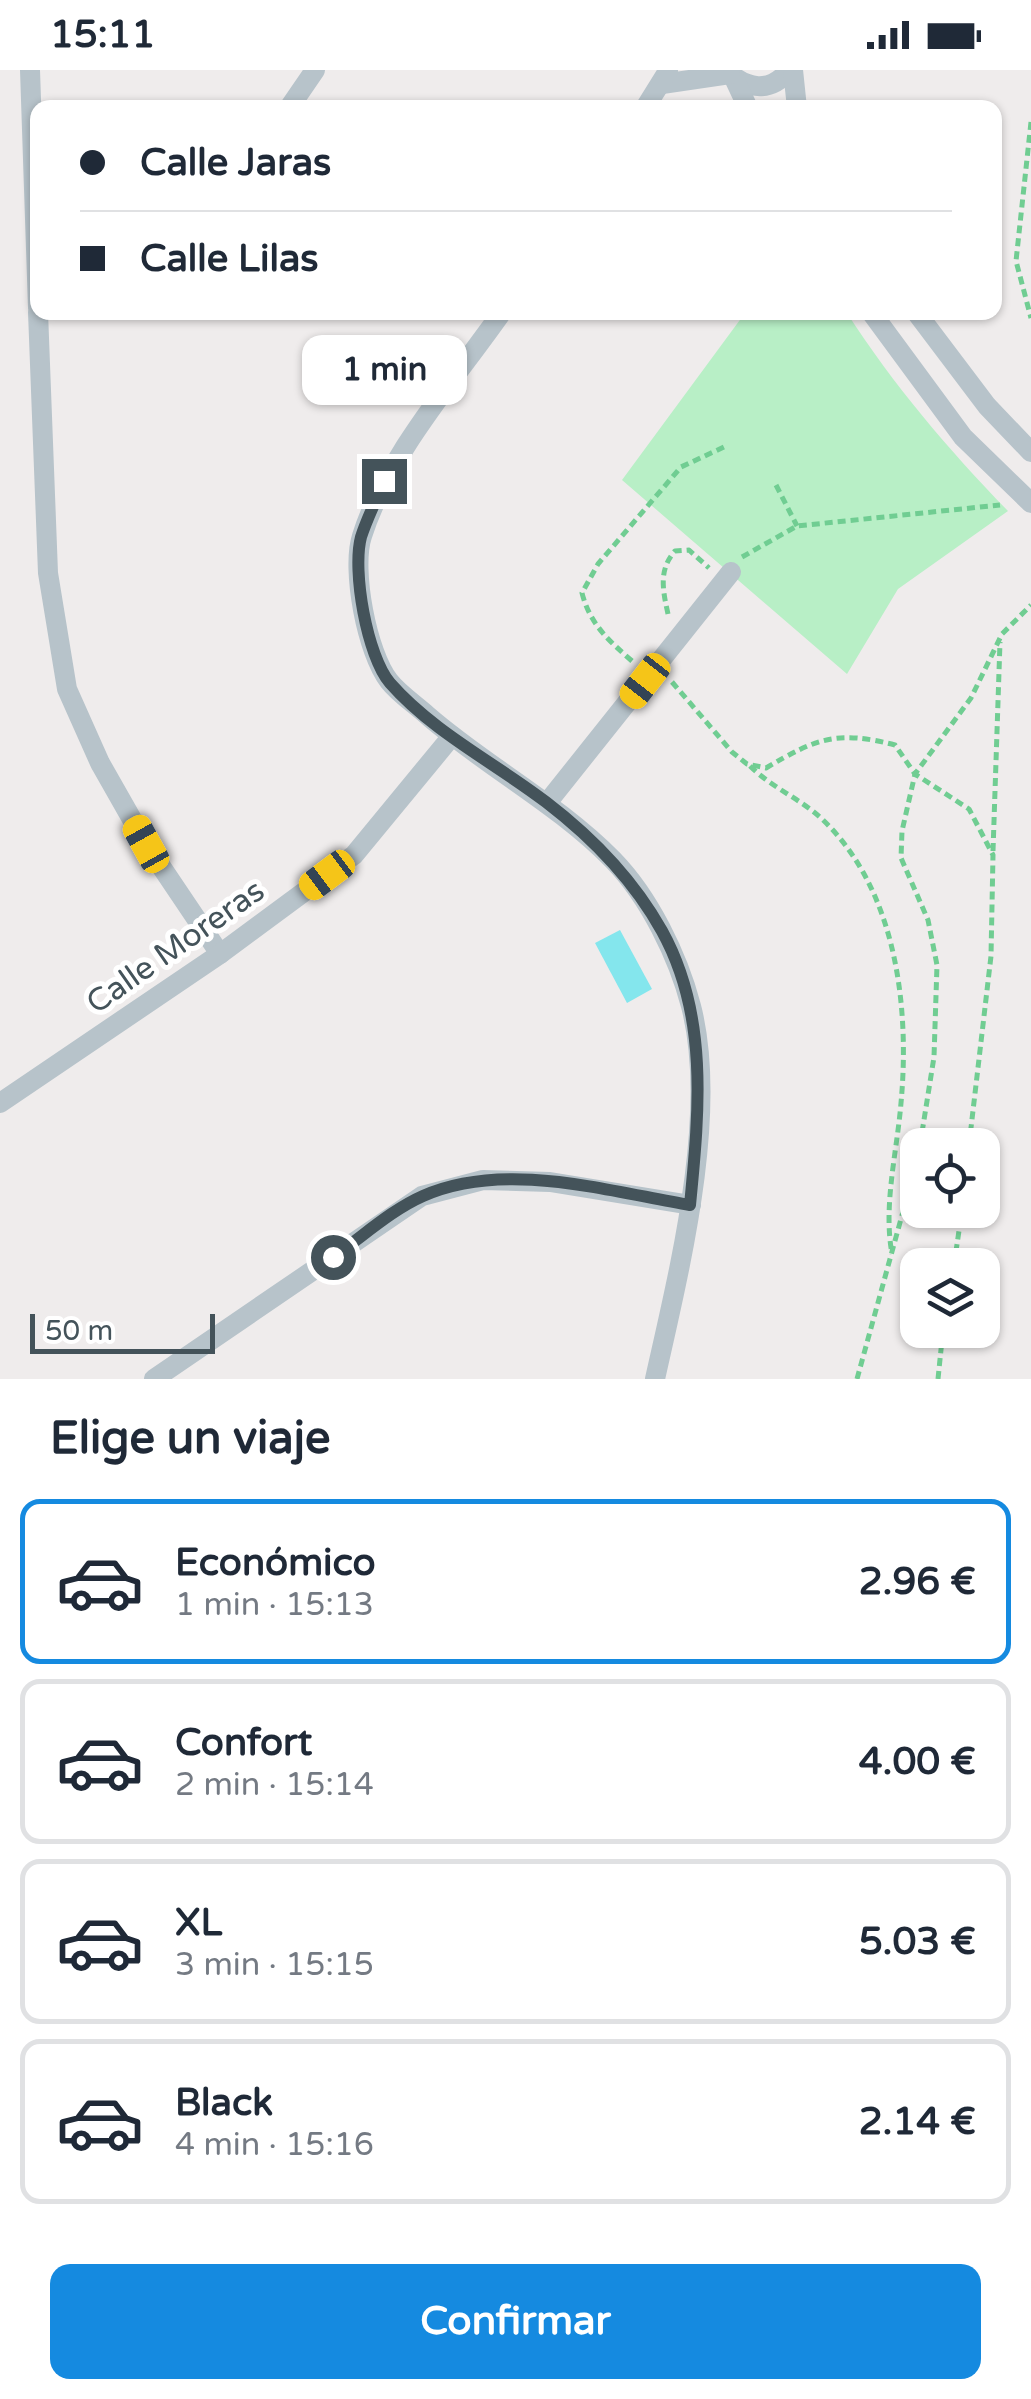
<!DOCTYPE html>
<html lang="es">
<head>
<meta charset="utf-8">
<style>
	body { margin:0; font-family:"Varela Round",sans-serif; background:#f2f2f3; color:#1f2937; height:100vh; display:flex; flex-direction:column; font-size:38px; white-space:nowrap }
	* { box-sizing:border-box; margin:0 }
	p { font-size:32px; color:#747a83 }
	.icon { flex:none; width:55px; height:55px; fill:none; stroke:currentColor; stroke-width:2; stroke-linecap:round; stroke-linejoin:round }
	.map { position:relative; height:1309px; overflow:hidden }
	.details { display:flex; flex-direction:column; background:#fff; flex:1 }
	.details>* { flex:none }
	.top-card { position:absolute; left:30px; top:30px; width:972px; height:220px; border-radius:20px; box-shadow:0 2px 8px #0004; display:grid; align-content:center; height:220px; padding:0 50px; background:#fff }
	.controls { position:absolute; left:900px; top:1058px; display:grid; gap:20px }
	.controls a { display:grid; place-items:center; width:100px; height:100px; border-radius:20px; background:#fff; box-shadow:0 2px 8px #0004; font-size:50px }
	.scale { position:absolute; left:30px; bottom:25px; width:185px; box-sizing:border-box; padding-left:10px; border:5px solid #44535a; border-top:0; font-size:28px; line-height:35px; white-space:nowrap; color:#44535a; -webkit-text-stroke:8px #fff; paint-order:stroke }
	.end { position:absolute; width:45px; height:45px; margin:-22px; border:12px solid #44535a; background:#fff; box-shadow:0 0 0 5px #fff }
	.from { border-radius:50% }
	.bubble { position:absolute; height:70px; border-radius:20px; background:#fff; box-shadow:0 2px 8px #0004; font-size:32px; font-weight:800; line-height:70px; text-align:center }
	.car { position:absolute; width:30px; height:60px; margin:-30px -15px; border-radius:12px; box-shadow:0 0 8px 2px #0007; background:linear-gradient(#f5c518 24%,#345 0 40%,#f5c518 0 76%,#345 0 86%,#f5c518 0) }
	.top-card b { display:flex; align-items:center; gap:35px; height:95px; font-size:38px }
	.top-card b+b { border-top:2px solid #e0e1e3 }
	.top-card i { width:25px; height:25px; background:#1f2937 }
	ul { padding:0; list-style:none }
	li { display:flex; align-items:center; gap:30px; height:165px; margin:0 20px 15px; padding:0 30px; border:5px solid #e0e1e3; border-radius:20px }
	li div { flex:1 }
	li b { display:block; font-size:38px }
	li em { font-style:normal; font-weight:800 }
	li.current { border-color:#158ae0 }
	li>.icon { width:90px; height:90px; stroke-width:1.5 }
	h2 { padding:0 50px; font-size:45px; line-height:120px }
	.primary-button { display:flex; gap:20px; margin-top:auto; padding:20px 50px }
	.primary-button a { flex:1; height:115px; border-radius:20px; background:#158ae0; color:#fff; font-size:40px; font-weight:800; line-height:115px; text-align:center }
	.status { display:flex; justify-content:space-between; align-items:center; height:70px; padding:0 50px; background:#fff; direction:ltr }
	.status svg { height:28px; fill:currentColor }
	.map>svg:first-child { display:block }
</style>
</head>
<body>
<div class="status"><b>15:11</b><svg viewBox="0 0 49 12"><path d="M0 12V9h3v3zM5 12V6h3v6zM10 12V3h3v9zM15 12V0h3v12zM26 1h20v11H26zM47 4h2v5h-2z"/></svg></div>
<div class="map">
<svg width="1031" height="1309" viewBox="0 0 1031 1309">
	<rect width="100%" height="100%" fill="#efecec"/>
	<path fill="#b8efc6" d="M 745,243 L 847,243 C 894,316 948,379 1008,441 L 898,519 L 847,604 L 622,410 Z"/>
	<path fill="#84e6ed" d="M 620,860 L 652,919 L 627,933 L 595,873 Z"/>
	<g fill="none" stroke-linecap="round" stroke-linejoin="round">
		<g stroke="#70cd92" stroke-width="5" stroke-dasharray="8 5" stroke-linecap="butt">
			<path d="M 1031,52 L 1016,191 L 1031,248"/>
			<path d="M 776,415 L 797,456"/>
			<path d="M 742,487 L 797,456 L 1000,435"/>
			<path d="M 668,544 C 663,521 658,500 675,481 L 689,480 L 709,498"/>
			<path d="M 632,591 C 608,570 590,554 582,523 L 598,494 L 681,397 L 724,377"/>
			<path d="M 672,612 L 732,682 L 747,694 L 766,698 C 817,668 837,660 895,675 L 915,704 L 969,739 L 993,785 L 991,886 L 969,1075"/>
			<path d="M 750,696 C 772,718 801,729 822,749 C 896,819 910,936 901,1033 C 897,1082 883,1135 892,1184"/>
			<path d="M 993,781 L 1000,572"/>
			<path d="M 920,1075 L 934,987 L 937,895 L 928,850 L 901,788 L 902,761 L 915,704 L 971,628 L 1002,564 L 1031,535"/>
			<path d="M 954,1195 L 962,1140"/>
			<path d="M 857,1309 L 918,1087"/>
			<path d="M 938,1309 L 943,1260"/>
		</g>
		<g stroke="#b7c3ca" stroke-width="20">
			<path d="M 30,0 L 38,238"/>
			<path d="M 726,0 C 746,19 770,24 789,0"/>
			<path d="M 793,0 L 797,38"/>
			<path d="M 734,8 L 748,38"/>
			<path d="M 662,14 L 730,4"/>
			<path d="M 289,38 L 315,0"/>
			<path d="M 645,38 L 668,1"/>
			<path d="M 38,242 L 48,503 L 67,619 L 100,693 L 146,774 L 220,884"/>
			<path d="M 502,242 C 453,312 388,384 362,466 C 351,499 367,583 389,611 C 399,624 416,635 428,646 C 487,697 558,734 613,790 C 649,827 678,886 691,936 C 719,1044 679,1201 655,1309"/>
			<path d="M 871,242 L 963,367 L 1031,433"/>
			<path d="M 916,242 L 987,336 L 1031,382"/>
			<path d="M 547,733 L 731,502"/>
			<path d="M 0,1033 L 220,884 L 354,785 L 452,666"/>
			<path d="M 154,1309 L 422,1126 L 483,1110 L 550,1112 L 691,1135"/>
		</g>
	</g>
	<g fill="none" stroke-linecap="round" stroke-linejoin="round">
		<path stroke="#44535a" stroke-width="12" d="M 333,1187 C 361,1168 391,1140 423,1126 C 504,1090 607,1121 690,1135 C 699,1042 709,946 662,861 C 633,809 593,768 546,732 C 495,693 433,662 390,613 C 367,586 352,501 361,467 C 367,448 377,429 384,411"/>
	</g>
	<g text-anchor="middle" stroke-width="10" stroke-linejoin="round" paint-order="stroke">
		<g font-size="32" fill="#44535a" stroke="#fff">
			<text transform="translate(175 876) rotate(-35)" y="11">Calle Moreras</text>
		</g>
	</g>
</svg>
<div class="controls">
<a><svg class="icon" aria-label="locate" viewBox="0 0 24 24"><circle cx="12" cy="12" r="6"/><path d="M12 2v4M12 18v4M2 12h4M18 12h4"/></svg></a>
<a><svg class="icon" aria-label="layers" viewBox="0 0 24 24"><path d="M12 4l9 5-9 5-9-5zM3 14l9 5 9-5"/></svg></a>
</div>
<div class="scale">50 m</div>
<i class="end from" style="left:333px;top:1187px"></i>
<i class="end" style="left:384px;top:411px"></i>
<div class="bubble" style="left:302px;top:265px;width:165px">1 min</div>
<i class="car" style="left:645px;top:611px;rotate:218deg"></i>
<i class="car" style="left:146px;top:774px;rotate:331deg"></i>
<i class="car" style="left:327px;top:805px;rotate:233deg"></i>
<div class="top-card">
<b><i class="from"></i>Calle Jaras</b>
<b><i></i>Calle Lilas</b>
</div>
</div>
<section class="details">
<h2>Elige un viaje</h2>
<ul>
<li class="current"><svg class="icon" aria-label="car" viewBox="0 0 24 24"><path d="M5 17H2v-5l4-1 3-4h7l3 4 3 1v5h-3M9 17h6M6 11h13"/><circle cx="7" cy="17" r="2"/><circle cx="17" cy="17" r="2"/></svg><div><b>Económico</b><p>1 min · 15:13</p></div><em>2.96 €</em></li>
<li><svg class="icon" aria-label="car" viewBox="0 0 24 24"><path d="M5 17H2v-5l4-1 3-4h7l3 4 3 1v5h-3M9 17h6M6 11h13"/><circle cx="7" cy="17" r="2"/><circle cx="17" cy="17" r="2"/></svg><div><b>Confort</b><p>2 min · 15:14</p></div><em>4.00 €</em></li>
<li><svg class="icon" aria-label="car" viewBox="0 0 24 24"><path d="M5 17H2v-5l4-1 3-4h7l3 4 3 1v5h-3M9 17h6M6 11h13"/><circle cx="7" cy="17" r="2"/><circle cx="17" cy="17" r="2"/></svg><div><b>XL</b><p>3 min · 15:15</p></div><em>5.03 €</em></li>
<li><svg class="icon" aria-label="car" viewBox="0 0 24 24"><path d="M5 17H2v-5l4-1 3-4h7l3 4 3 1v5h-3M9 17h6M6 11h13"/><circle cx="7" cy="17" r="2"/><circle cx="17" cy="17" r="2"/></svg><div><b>Black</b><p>4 min · 15:16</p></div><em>2.14 €</em></li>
</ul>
<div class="primary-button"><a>Confirmar</a></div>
</section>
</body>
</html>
